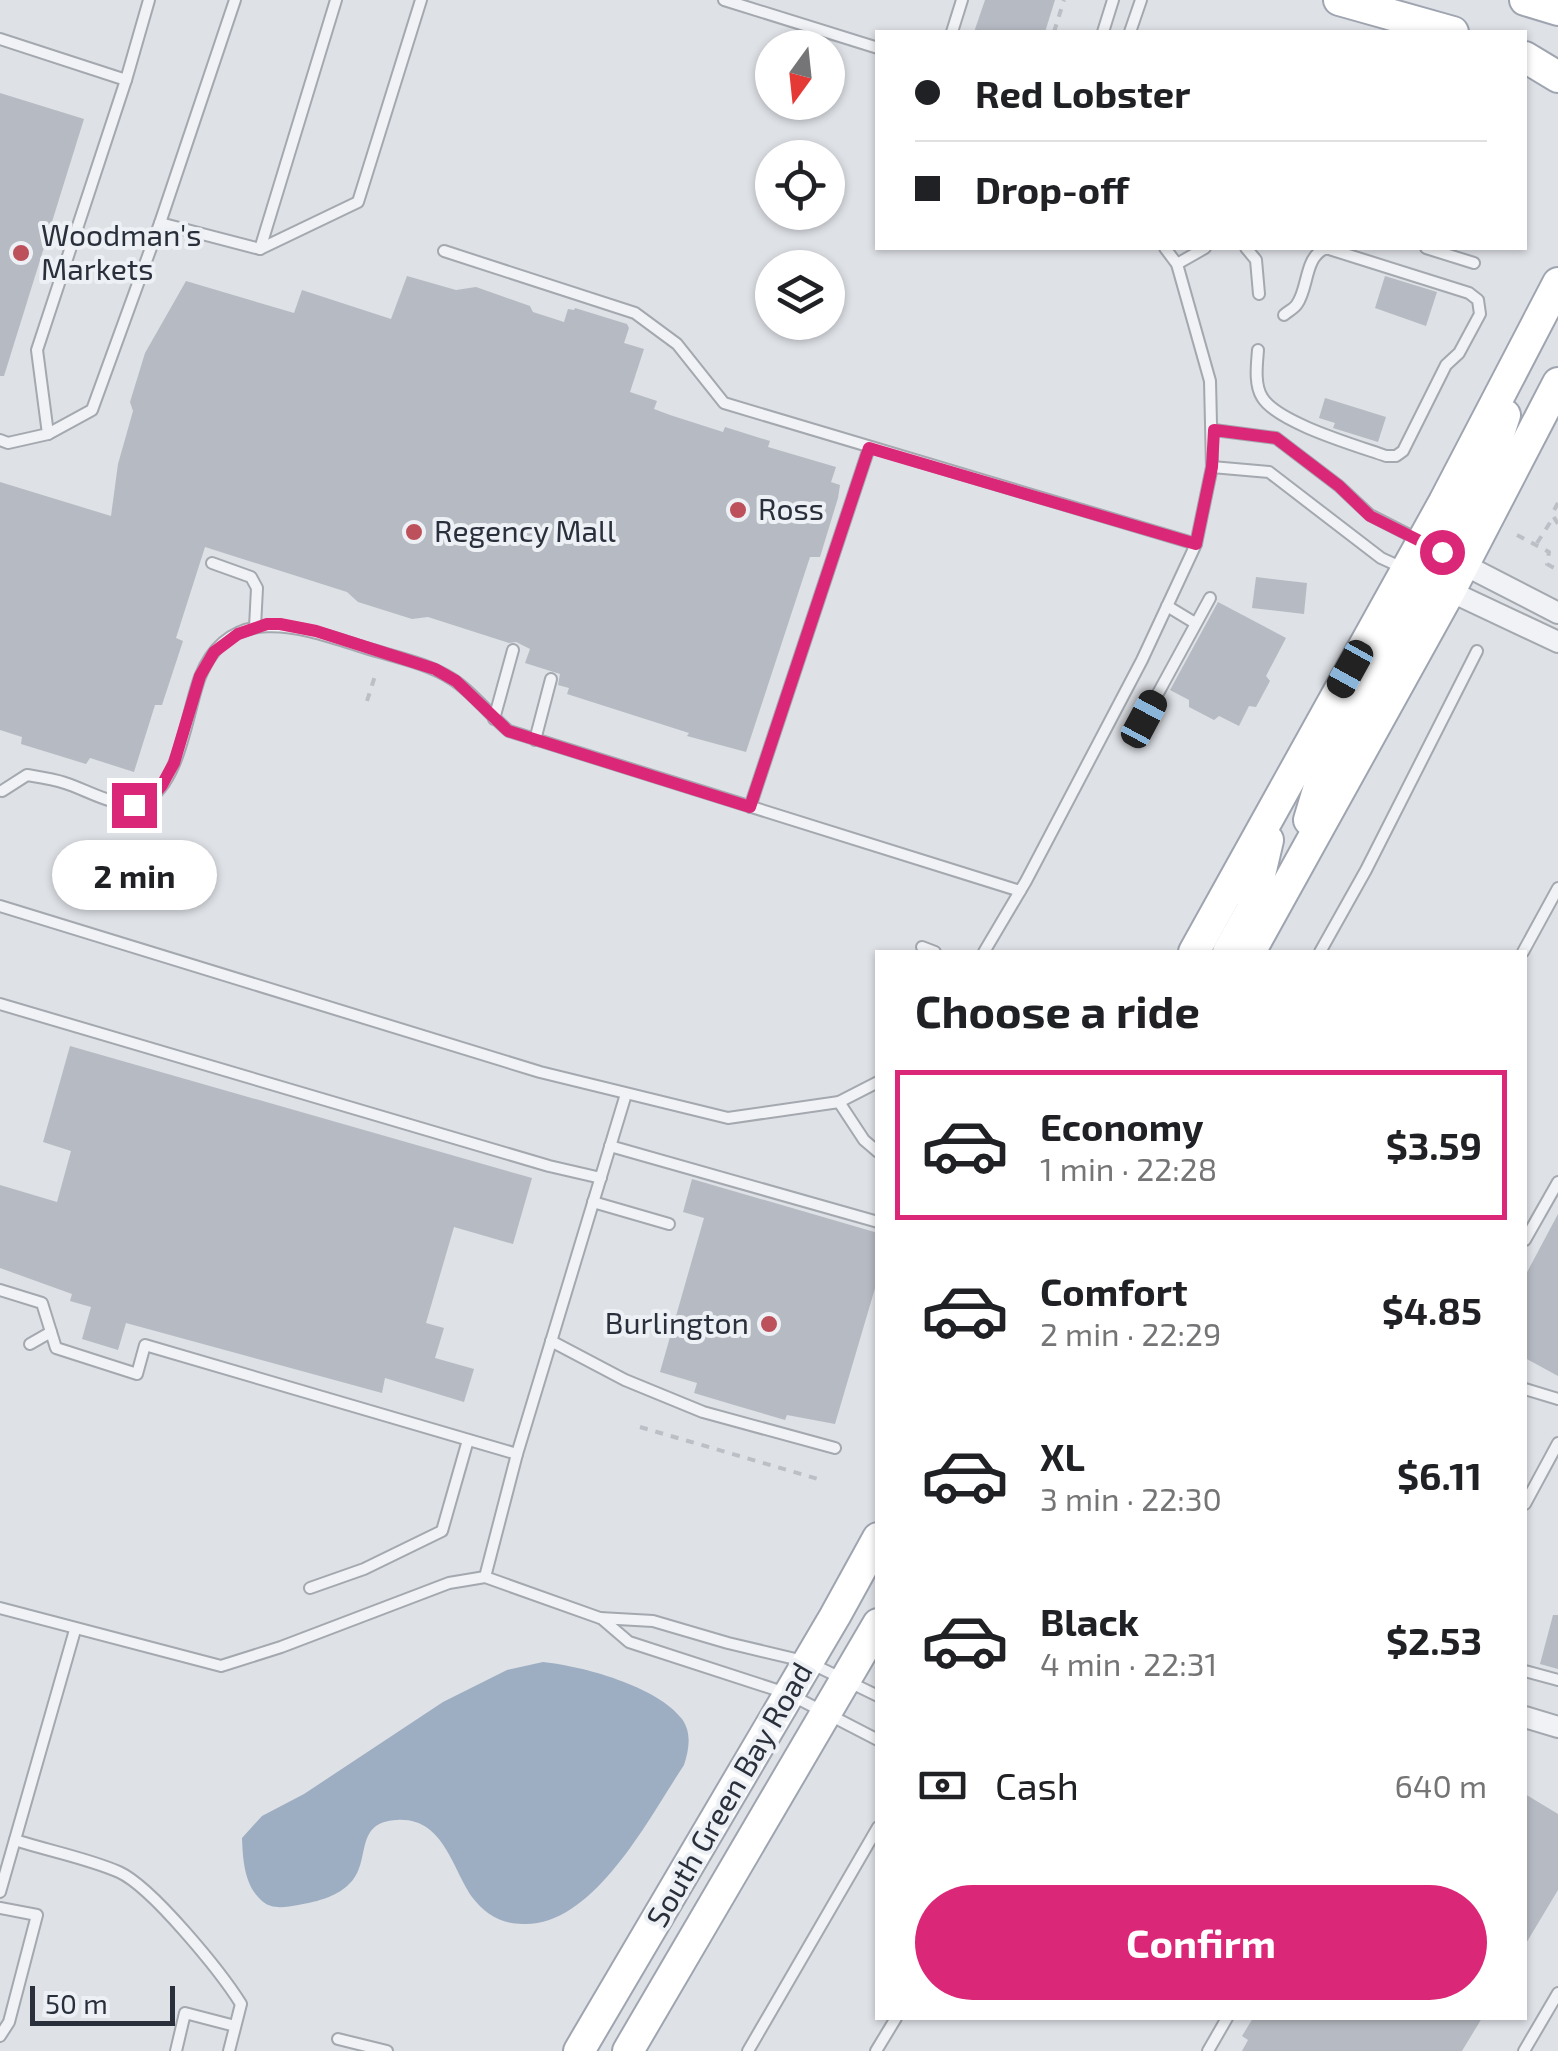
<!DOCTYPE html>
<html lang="en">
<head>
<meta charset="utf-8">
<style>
	body { margin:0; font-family:"Exo 2",sans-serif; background:#f6f6f6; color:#202124; height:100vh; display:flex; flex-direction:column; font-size:38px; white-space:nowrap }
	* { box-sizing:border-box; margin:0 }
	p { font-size:32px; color:#757577 }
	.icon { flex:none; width:55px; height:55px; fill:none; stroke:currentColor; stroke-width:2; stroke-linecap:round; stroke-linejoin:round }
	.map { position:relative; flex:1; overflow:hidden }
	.details { position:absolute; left:875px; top:950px; width:652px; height:1070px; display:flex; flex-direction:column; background:#fff; border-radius:0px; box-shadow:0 2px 8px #0004 }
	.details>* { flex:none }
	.banner { position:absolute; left:875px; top:30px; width:652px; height:220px; border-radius:0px; box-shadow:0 2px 8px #0004; display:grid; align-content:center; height:220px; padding:0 40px; background:#fff }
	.needle { width:65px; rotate:195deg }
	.buttons { position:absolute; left:755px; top:30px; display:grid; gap:20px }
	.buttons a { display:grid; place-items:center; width:90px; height:90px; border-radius:50%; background:#fff; box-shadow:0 2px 8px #0004; font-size:50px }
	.scale { position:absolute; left:30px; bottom:25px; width:145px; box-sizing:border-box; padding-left:10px; border:5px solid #292f3b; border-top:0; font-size:28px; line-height:35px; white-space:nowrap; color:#292f3b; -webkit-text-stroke:8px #edf0f4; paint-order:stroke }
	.end { position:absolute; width:45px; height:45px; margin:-22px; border:12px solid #db2777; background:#fff; box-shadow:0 0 0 5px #fff }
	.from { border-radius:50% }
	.bubble { position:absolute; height:70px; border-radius:35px; background:#fff; box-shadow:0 2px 8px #0004; font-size:32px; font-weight:700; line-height:70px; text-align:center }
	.car { position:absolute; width:30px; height:60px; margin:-30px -15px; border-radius:12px; box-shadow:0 0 8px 2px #0007; background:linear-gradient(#222 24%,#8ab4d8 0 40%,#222 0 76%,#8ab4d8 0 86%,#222 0) }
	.banner b { display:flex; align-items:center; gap:35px; height:95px; font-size:38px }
	.banner b+b { border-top:2px solid #e0e0e0 }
	.banner i { width:25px; height:25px; background:#202124 }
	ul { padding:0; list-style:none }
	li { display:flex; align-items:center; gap:30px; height:150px; margin:0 20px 15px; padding:0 20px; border:5px solid transparent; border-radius:0px }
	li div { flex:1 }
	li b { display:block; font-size:38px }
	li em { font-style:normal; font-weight:700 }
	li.current { border-color:#db2777 }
	li>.icon { width:90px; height:90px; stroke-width:1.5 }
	h2 { padding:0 40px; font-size:45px; line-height:120px }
	.pay { display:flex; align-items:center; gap:25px; height:110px; padding:0 40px; font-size:38px }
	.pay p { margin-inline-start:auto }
	.button { display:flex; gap:20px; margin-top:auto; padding:20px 40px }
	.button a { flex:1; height:115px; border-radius:60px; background:#db2777; color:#fff; font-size:40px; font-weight:700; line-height:115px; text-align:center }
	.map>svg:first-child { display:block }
</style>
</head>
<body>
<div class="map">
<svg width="1558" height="2051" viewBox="0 0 1558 2051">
	<rect width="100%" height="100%" fill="#dee1e6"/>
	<path fill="#9dadc2" d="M 543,1662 C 582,1666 657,1686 682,1719 C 692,1733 689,1750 684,1765 C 650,1816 594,1927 523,1924 C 501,1924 485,1914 472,1897 C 452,1868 443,1817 397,1820 C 354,1822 371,1859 352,1881 C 338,1897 319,1901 298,1905 C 286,1907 272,1910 262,1901 C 244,1885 243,1860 242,1838 L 262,1816 L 304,1794 L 443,1702 L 507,1670 Z"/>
	<g fill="#b6bac2">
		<path d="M 985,0 L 1055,0 L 1045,32 L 974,32 Z"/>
		<path d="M 0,93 L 84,119 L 4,376 L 0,376 Z"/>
		<path d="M 407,276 L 456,290 L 476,287 L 530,306 L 533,312 L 564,322 L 568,309 L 574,310 L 575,308 L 627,324 L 629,328 L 624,343 L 644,349 L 630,392 L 657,401 L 654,409 L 670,415 L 723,432 L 725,427 L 770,441 L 768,447 L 836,467 L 831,482 L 840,485 L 838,498 L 820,557 L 810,557 L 746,752 L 687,736 L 689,733 L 567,694 L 569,688 L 558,685 L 560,674 L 525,663 L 530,649 L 516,642 L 509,643 L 428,617 L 412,619 L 358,602 L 347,592 L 205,547 L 176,638 L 183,641 L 162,705 L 155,705 L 134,772 L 90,758 L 86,764 L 21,744 L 22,737 L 0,730 L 0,482 L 111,516 L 118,464 L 133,411 L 130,402 L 145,353 L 186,281 L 294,313 L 302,290 L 391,319 Z"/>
		<path d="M 1385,276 L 1437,292 L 1426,326 L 1375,308 Z"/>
		<path d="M 1325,398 L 1386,417 L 1378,442 L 1333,428 L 1335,423 L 1319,418 Z"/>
		<path d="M 1256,577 L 1307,583 L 1304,614 L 1252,608 Z"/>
		<path d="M 1218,602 L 1286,638 L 1266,676 L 1270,681 L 1256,707 L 1249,706 L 1239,726 L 1219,716 L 1214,720 L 1189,707 L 1189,700 L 1170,690 Z"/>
		<path d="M 70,1046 L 532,1178 L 513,1244 L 454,1227 L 426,1323 L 444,1328 L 435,1358 L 474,1369 L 464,1402 L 385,1378 L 382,1393 L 126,1323 L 118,1350 L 82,1339 L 91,1307 L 70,1301 L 72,1294 L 0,1268 L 0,1185 L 57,1202 L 71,1151 L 43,1142 Z"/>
		<path d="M 692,1179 L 878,1233 L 878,1278 L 835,1424 L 787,1415 L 785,1420 L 734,1405 L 694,1393 L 697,1383 L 660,1372 L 704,1218 L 683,1212 Z"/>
		<path d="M 1558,1214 L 1558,1376 L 1525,1358 L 1525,1276 Z"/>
		<path d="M 1553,1615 L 1558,1615 L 1558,1669 L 1540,1664 Z"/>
		<path d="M 1525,1794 L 1558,1814 L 1558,1890 L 1525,1945 Z"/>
		<path d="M 1253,2018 L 1482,2018 L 1462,2051 L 1242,2051 L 1248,2040 L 1242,2036 Z"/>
	</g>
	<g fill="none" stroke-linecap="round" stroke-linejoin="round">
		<defs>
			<g id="service">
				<path d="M 724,0 L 878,48"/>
				<path d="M 952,32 L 962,0"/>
				<path d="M 1103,32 L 1113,0"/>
				<path d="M 1130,32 L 1141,0"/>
				<path d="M 0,39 L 126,80 L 149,0"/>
				<path d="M 160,223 L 260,249 L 358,202 L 421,0"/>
				<path d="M 1246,248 L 1256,260 L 1259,294"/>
				<path d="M 1426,248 L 1474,263"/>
				<path d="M 260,249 L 336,0"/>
				<path d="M 444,251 L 635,313 L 677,344 L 724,403 L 1196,544"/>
				<path d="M 1177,264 L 1205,248"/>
				<path d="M 1258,350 C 1257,364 1254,384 1262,397 C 1277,423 1358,446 1386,456 L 1396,456 L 1403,451 L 1446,365 L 1459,353 L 1480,314 L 1478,300 L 1469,293 L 1326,248 C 1304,257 1309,287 1297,304 C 1294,309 1288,311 1284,315"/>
				<path d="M 1214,430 L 1276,438 L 1339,486 L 1370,515 L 1421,541"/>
				<path d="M 48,434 L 92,410 L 160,223 L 235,0"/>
				<path d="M 0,440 L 8,443 L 48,434 L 37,350 L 126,80"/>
				<path d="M 1212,467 L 1269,472 L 1381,558 L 1405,569"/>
				<path d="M 212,563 L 251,577 L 257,588 L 255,627"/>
				<path d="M 1167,606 L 1195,623"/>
				<path d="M 494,719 L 513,650"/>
				<path d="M 1144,719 L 1210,598"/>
				<path d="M 535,740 L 551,679"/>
				<path d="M 2,791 L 27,775 C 39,777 53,779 65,783 C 88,790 121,812 145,801 C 180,784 187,711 200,677 C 231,599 306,629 366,648 C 395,657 427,663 452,679 C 473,692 489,715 509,731 L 1020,891"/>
				<path d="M 750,807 L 869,448"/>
				<path d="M 0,906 L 540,1072 L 728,1118 L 839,1102 L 878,1082"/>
				<path d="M 922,947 L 935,952"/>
				<path d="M 984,952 L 1026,881 L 1142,660 L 1196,544 L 1212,467 L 1210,381 L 1177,264 L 1165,248"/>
				<path d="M 1320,952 L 1366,870 L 1477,651"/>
				<path d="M 1523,952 L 1558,888"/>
				<path d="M 0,1004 L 549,1166 L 601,1178"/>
				<path d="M 839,1102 L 864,1140 L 878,1152"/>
				<path d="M 610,1146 L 878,1222"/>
				<path d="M 593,1202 L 669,1224"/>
				<path d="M 1525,1240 L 1558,1182"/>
				<path d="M 0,1290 L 42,1303 L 56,1348 L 137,1374 L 145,1345 L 517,1454"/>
				<path d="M 551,1341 L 625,1380 L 703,1412 L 835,1448"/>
				<path d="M 30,1344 L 51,1332"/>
				<path d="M 1525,1389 L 1558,1399"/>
				<path d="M 1525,1504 L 1558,1443"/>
				<path d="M 485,1577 L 517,1454 L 626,1094"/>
				<path d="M 310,1588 L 364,1569 L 442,1531 L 468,1440"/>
				<path d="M 0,1608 L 221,1666 L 281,1647 L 449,1583 L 485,1577 L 600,1618 L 653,1621 L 728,1643 L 808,1662 L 878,1696"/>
				<path d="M 601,1618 L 629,1642 L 789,1694 L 878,1740"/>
				<path d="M 1525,1671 L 1558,1680"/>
				<path d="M 15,1840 C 49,1851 87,1858 119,1872 C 152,1887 221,1972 241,2004 L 229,2051"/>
				<path d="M 0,1892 L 75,1630"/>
				<path d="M 0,1908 L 37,1915 L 9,2022 L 0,2036"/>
				<path d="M 338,2039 L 387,2051"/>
				<path d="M 176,2051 L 185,2013 L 235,2026"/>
				<path d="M 748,2051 L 878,1827"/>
				<path d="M 876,2051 L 896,2018"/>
				<path d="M 1208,2051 L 1227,2018"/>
				<path d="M 1524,2051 L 1558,1993"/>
			</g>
			<g id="minor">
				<path d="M 1453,559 L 1558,613"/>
				<path d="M 1439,586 L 1558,642"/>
				<path d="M 1525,1717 L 1558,1727"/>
			</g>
			<g id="primary">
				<path d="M 1339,0 L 1453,32"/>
				<path d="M 1525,0 L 1558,10"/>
				<path d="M 1525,57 L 1558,77"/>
				<path d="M 1450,588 L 1442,553 L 1487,471 L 1505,415"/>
				<path d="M 1309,820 L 1326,763 L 1427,580 L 1422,541"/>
				<path d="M 1194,952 L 1444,502 L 1558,283"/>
				<path d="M 1228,952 L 1252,909 L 1268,840"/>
				<path d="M 1250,952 L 1450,591 L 1558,383"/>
				<path d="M 579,2051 L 835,1616 L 878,1538"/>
				<path d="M 628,2051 L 878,1624"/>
			</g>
		</defs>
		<use href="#service" stroke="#a4a8af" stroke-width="14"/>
		<use href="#minor" stroke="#a4a8af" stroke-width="24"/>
		<use href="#primary" stroke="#9fa5b0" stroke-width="34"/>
		<g stroke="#bcbfc5" stroke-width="4" stroke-dasharray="8 8" stroke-linecap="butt">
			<path d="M 1054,32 L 1064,0"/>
			<path d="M 1558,503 L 1552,514 L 1558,524"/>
			<path d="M 1517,535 L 1549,552 L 1547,564 L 1558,570"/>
			<path d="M 1537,543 L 1553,518"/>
			<path d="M 367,701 L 375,676"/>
			<path d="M 640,1427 L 818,1479"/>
		</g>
		<use href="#service" stroke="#f0f2f5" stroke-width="10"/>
		<use href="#minor" stroke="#f0f2f5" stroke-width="20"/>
		<use href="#primary" stroke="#fff" stroke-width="30"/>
	</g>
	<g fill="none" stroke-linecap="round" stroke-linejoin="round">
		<path stroke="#db2777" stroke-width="12" d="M 134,805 L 150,799 L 162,785 L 174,763 L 200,676 L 214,652 L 238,634 L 267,624 L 280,624 L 316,631 L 435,669 L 456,681 L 508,731 L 750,807 L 869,448 L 1196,544 L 1212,467 L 1214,430 L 1276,438 L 1339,486 L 1370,516 L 1442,552"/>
	</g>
	<g fill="#bd515b" stroke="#edf0f4" stroke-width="4">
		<circle cx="21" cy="253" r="10"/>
		<circle cx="738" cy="510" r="10"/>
		<circle cx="414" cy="532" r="10"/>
		<circle cx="769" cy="1324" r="10"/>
	</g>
	<g text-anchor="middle" stroke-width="8" stroke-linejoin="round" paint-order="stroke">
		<g font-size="30" fill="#292f3b" stroke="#edf0f4" text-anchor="start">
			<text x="41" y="246">Woodman's<tspan x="41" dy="34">Markets</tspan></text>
			<text x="758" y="520">Ross</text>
			<text x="434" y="542">Regency Mall</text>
			<text x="749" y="1334" text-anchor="end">Burlington</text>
		</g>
		<g font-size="30" fill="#292f3b" stroke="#edf0f4">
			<text transform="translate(730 1795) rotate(-60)" y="10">South Green Bay Road</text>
		</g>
	</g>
</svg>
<div class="buttons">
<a><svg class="needle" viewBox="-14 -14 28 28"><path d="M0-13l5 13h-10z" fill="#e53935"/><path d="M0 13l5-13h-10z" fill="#757577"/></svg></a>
<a><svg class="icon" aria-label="locate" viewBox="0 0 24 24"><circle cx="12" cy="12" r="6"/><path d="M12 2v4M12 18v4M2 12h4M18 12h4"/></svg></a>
<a><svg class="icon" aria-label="layers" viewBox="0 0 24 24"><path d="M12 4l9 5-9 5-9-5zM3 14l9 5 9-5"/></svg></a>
</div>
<div class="scale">50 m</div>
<i class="end from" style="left:1442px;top:552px"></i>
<i class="end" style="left:134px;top:805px"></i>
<div class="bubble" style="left:52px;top:840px;width:165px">2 min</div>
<i class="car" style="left:1350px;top:669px;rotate:209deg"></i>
<i class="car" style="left:1144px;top:719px;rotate:28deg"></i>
<div class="banner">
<b><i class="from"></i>Red Lobster</b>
<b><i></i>Drop-off</b>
</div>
<section class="details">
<h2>Choose a ride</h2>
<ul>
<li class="current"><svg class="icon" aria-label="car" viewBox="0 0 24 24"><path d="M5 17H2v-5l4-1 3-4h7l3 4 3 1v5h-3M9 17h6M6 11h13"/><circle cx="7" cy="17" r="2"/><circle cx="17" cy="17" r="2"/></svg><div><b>Economy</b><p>1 min · 22:28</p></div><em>$3.59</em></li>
<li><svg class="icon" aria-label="car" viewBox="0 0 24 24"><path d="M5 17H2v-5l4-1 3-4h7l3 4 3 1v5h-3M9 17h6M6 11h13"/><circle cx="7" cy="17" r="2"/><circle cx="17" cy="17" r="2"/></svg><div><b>Comfort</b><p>2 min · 22:29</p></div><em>$4.85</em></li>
<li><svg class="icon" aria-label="car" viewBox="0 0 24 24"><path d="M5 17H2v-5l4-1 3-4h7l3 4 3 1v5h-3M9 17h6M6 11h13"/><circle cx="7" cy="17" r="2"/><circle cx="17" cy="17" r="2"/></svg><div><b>XL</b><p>3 min · 22:30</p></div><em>$6.11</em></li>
<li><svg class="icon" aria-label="car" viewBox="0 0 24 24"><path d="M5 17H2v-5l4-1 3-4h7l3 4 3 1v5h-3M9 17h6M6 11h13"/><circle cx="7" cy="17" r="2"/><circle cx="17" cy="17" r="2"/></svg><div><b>Black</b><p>4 min · 22:31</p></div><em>$2.53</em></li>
</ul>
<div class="pay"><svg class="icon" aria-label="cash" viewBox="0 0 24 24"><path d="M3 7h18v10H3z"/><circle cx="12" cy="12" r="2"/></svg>Cash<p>640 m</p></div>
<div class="button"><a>Confirm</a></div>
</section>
</div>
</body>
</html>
